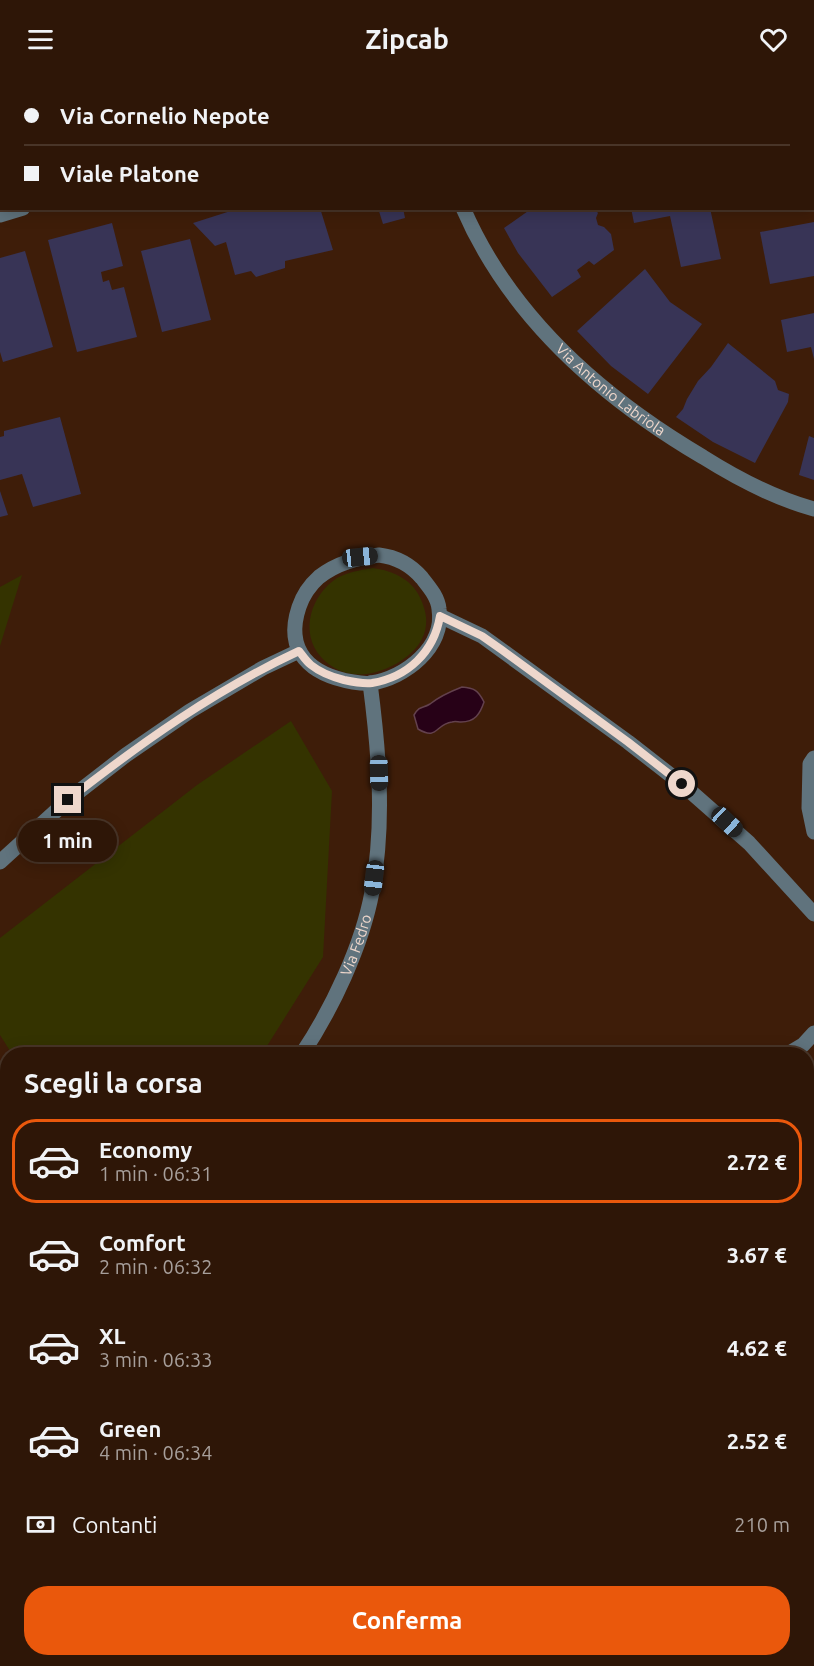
<!DOCTYPE html>
<html lang="it">
<head>
<meta charset="utf-8">
<style>
	body { margin:0; font-family:Ubuntu,sans-serif; background:#361f11; color:#f1f3f6; height:100vh; display:flex; flex-direction:column; font-size:22px; white-space:nowrap }
	* { box-sizing:border-box; margin:0 }
	p { font-size:20px; color:#a79f9b }
	.icon { flex:none; width:33px; height:33px; fill:none; stroke:currentColor; stroke-width:2; stroke-linecap:round; stroke-linejoin:round }
	.map { position:relative; flex:1; overflow:hidden }
	.sheet { position:absolute; left:0px; top:969px; width:814px; height:620px; display:flex; flex-direction:column; background:#2e1607; border-radius:24px 24px 0 0; box-shadow:0 3px 15px #0003,0 0 0 2px #493528 }
	.sheet>* { flex:none }
	.guide { position:absolute; left:0px; top:0px; width:814px; height:132px; box-shadow:0 3px 15px #0003,0 0 0 2px #493528; display:grid; align-content:center; height:132px; padding:0 24px; background:#2e1607 }
	.end { position:absolute; width:27px; height:27px; margin:-14px; border:8px solid #eed7cc; background:#111; box-shadow:0 0 0 3px #111 }
	.from { border-radius:50% }
	.bubble { position:absolute; height:42px; border-radius:21px; background:#2e1607; box-shadow:0 3px 15px #0003,0 0 0 2px #493528; font-size:20px; font-weight:700; line-height:42px; text-align:center }
	.car { position:absolute; width:18px; height:36px; margin:-18px -9px; border-radius:8px; box-shadow:0 0 4px 2px #0007; background:linear-gradient(#222 24%,#8ab4d8 0 40%,#222 0 76%,#8ab4d8 0 86%,#222 0) }
	.guide b { display:flex; align-items:center; gap:21px; height:57px; font-size:22px }
	.guide b+b { border-top:2px solid #493528 }
	.guide i { width:15px; height:15px; background:#f1f3f6 }
	ul { padding:0; list-style:none }
	li { display:flex; align-items:center; gap:18px; height:84px; margin:0 12px 9px; padding:0 12px; border:3px solid transparent; border-radius:24px }
	li div { flex:1 }
	li b { display:block; font-size:22px }
	li em { font-style:normal; font-weight:700 }
	li.current { border-color:#ea580c }
	li>.icon { width:54px; height:54px; stroke-width:1.5 }
	h2 { padding:0 24px; font-size:27px; line-height:72px }
	.pay { display:flex; align-items:center; gap:15px; height:66px; padding:0 24px; font-size:22px }
	.pay p { margin-inline-start:auto }
	.action { display:flex; gap:12px; margin-top:auto; padding:12px 24px }
	.action a { flex:1; height:69px; border-radius:24px; background:#ea580c; color:#fff; font-size:24px; font-weight:700; line-height:69px; text-align:center }
	header { display:flex; justify-content:space-between; align-items:center; height:78px; padding:0 24px; background:#2e1607; font-size:27px; font-weight:700 }
	.map>svg:first-child { display:block }
</style>
</head>
<body>
<header><svg class="icon" aria-label="menu" viewBox="0 0 24 24"><path d="M4 6h16M4 12h16M4 18h16"/></svg>Zipcab<svg class="icon" aria-label="heart" viewBox="0 0 24 24"><path d="M12 20l-8-8c-3-5 5-10 8-4 3-6 11-1 8 4z"/></svg></header>
<div class="map">
<svg width="814" height="1588" viewBox="0 0 814 1588">
	<rect width="100%" height="100%" fill="#3e1d09"/>
	<g fill="#343300">
		<path d="M 373,490 C 394,493 414,502 422,524 C 425,532 427,539 426,547 C 424,577 380,600 353,596 C 341,595 329,588 321,579 C 299,554 311,517 337,500 C 348,494 361,492 373,490 Z"/>
		<path d="M 22,497 L 0,568 L 0,509 Z"/>
		<path d="M 291,643 L 332,713 L 323,879 L 262,976 L 12,976 L 0,957 L 0,860 L 197,707 Z"/>
		<path d="M 7,1052 L 8,1210 L 0,1215 L 0,1064 Z"/>
	</g>
	<path fill="#270117" stroke="#63414d" stroke-width="1.5" d="M 462,609 C 474,610 478,612 484,624 C 480,636 475,644 461,644 C 458,644 455,643 452,644 C 435,646 438,663 418,651 L 414,637 C 420,627 422,631 430,626 C 440,618 449,614 462,609 Z"/>
	<g fill="#383456">
		<path d="M 240,130 L 320,130 L 333,172 L 285,183 L 285,190 L 256,199 L 251,193 L 235,197 L 226,164 L 215,168 L 193,145 Z"/>
		<path d="M 378,130 L 403,130 L 405,140 L 383,146 Z"/>
		<path d="M 545,130 L 594,130 L 598,135 L 596,140 L 598,147 L 604,149 L 611,156 L 614,172 L 594,187 L 589,183 L 577,192 L 581,199 L 552,219 L 518,175 L 504,150 L 531,131 L 540,134 Z"/>
		<path d="M 631,130 L 710,130 L 721,181 L 681,189 L 670,138 L 634,145 Z"/>
		<path d="M 814,144 L 814,198 L 770,206 L 760,154 Z"/>
		<path d="M 112,145 L 123,188 L 101,194 L 103,204 L 109,202 L 112,212 L 124,209 L 137,259 L 77,274 L 48,162 Z"/>
		<path d="M 190,161 L 211,242 L 162,254 L 141,173 Z"/>
		<path d="M 25,173 L 53,269 L 3,284 L 0,274 L 0,180 Z"/>
		<path d="M 645,191 L 670,224 L 702,246 L 648,316 L 611,288 L 577,253 Z"/>
		<path d="M 814,235 L 814,281 L 811,269 L 787,274 L 781,242 Z"/>
		<path d="M 728,265 L 775,303 L 778,312 L 789,316 L 788,324 L 755,385 L 713,364 L 676,339 L 683,331 L 687,321 L 698,303 L 711,289 Z"/>
		<path d="M 60,339 L 81,416 L 33,429 L 22,396 L 0,402 L 0,359 L 4,358 L 4,353 Z"/>
		<path d="M 809,358 L 814,360 L 814,402 L 799,397 Z"/>
		<path d="M 0,413 L 8,437 L 0,439 Z"/>
		<path d="M 807,1164 L 814,1164 L 814,1209 L 807,1205 Z"/>
		<path d="M 811,1231 L 814,1233 L 814,1292 L 810,1298 L 807,1296 L 807,1237 Z"/>
		<path d="M 807,1472 L 814,1479 L 814,1547 L 807,1555 Z"/>
		<path d="M 61,1581 L 97,1581 L 104,1588 L 54,1588 Z"/>
		<path d="M 272,1581 L 328,1581 L 326,1588 L 278,1588 Z"/>
		<path d="M 448,1581 L 493,1581 L 495,1588 L 451,1588 Z"/>
	</g>
	<g fill="none" stroke-linecap="round" stroke-linejoin="round">
		<g stroke="#9e8374" stroke-width="4" stroke-dasharray="3 4.5" stroke-linecap="butt">
			<path d="M 78,0 L 79,2"/>
			<path d="M 103,0 L 104,2"/>
			<path d="M 389,1 L 393,0"/>
			<path d="M 553,1581 L 670,1586 L 671,1588"/>
		</g>
		<g stroke="#60737d" stroke-width="15">
			<path d="M 415,0 L 415,2"/>
			<path d="M 479,2 L 484,0"/>
			<path id="s1" d="M 463,130 C 510,239 603,320 703,379 C 738,401 774,420 814,431"/>
			<path d="M 0,137 L 23,130"/>
			<path d="M 379,477 C 396,479 410,486 422,500 C 429,509 438,519 439,531 C 445,569 405,600 371,605 C 366,606 359,605 353,604 C 311,597 284,574 299,529 C 303,517 310,507 319,499 C 337,485 357,480 379,477 Z"/>
			<path d="M 440,538 L 482,558 L 628,664 L 682,706 L 749,765 L 814,836"/>
			<path d="M 814,680 L 810,686 L 809,730 L 814,754"/>
			<path d="M 0,784 L 68,722 L 126,677 L 190,633 L 263,590 L 299,573"/>
			<path id="s2" d="M 302,976 C 332,931 362,868 372,814 C 385,745 379,674 370,605"/>
			<path d="M 788,976 L 803,967 L 814,955"/>
			<path d="M 0,1251 L 8,1246"/>
			<path d="M 807,1345 L 814,1334"/>
			<path d="M 703,1581 L 707,1588"/>
			<path d="M 355,1588 L 356,1581"/>
			<path d="M 524,1588 L 524,1581"/>
		</g>
	</g>
	<g fill="none" stroke-linecap="round" stroke-linejoin="round">
		<path stroke="#eed7cc" stroke-width="8" d="M 68,722 C 141,665 215,612 299,573 C 303,578 306,583 311,587 C 321,595 332,599 344,602 C 353,604 363,606 372,605 C 408,599 434,574 440,538 L 482,558 L 502,572 L 628,664 L 682,706"/>
	</g>
	<g text-anchor="middle" stroke-width="6" stroke-linejoin="round" paint-order="stroke">
		<g font-size="15" fill="#eed7cc" stroke="#3e1d09">
			<text dy="5" stroke="none"><textPath href="#s1" startOffset="237">Via Antonio Labriola</textPath></text>
			<text dy="5" stroke="none"><textPath href="#s2" startOffset="122">Via Fedro</textPath></text>
		</g>
	</g>
</svg>
<i class="end from" style="left:682px;top:706px"></i>
<i class="end" style="left:68px;top:722px"></i>
<div class="bubble" style="left:18px;top:742px;width:99px">1 min</div>
<i class="car" style="left:360px;top:479px;rotate:84deg"></i>
<i class="car" style="left:379px;top:695px;rotate:179deg"></i>
<i class="car" style="left:727px;top:744px;rotate:133deg"></i>
<i class="car" style="left:374px;top:800px;rotate:187deg"></i>
<div class="guide">
<b><i class="from"></i>Via Cornelio Nepote</b>
<b><i></i>Viale Platone</b>
</div>
<section class="sheet">
<h2>Scegli la corsa</h2>
<ul>
<li class="current"><svg class="icon" aria-label="car" viewBox="0 0 24 24"><path d="M5 17H2v-5l4-1 3-4h7l3 4 3 1v5h-3M9 17h6M6 11h13"/><circle cx="7" cy="17" r="2"/><circle cx="17" cy="17" r="2"/></svg><div><b>Economy</b><p>1 min · 06:31</p></div><em>2.72 €</em></li>
<li><svg class="icon" aria-label="car" viewBox="0 0 24 24"><path d="M5 17H2v-5l4-1 3-4h7l3 4 3 1v5h-3M9 17h6M6 11h13"/><circle cx="7" cy="17" r="2"/><circle cx="17" cy="17" r="2"/></svg><div><b>Comfort</b><p>2 min · 06:32</p></div><em>3.67 €</em></li>
<li><svg class="icon" aria-label="car" viewBox="0 0 24 24"><path d="M5 17H2v-5l4-1 3-4h7l3 4 3 1v5h-3M9 17h6M6 11h13"/><circle cx="7" cy="17" r="2"/><circle cx="17" cy="17" r="2"/></svg><div><b>XL</b><p>3 min · 06:33</p></div><em>4.62 €</em></li>
<li><svg class="icon" aria-label="car" viewBox="0 0 24 24"><path d="M5 17H2v-5l4-1 3-4h7l3 4 3 1v5h-3M9 17h6M6 11h13"/><circle cx="7" cy="17" r="2"/><circle cx="17" cy="17" r="2"/></svg><div><b>Green</b><p>4 min · 06:34</p></div><em>2.52 €</em></li>
</ul>
<div class="pay"><svg class="icon" aria-label="cash" viewBox="0 0 24 24"><path d="M3 7h18v10H3z"/><circle cx="12" cy="12" r="2"/></svg>Contanti<p>210 m</p></div>
<div class="action"><a>Conferma</a></div>
</section>
</div>
</body>
</html>
